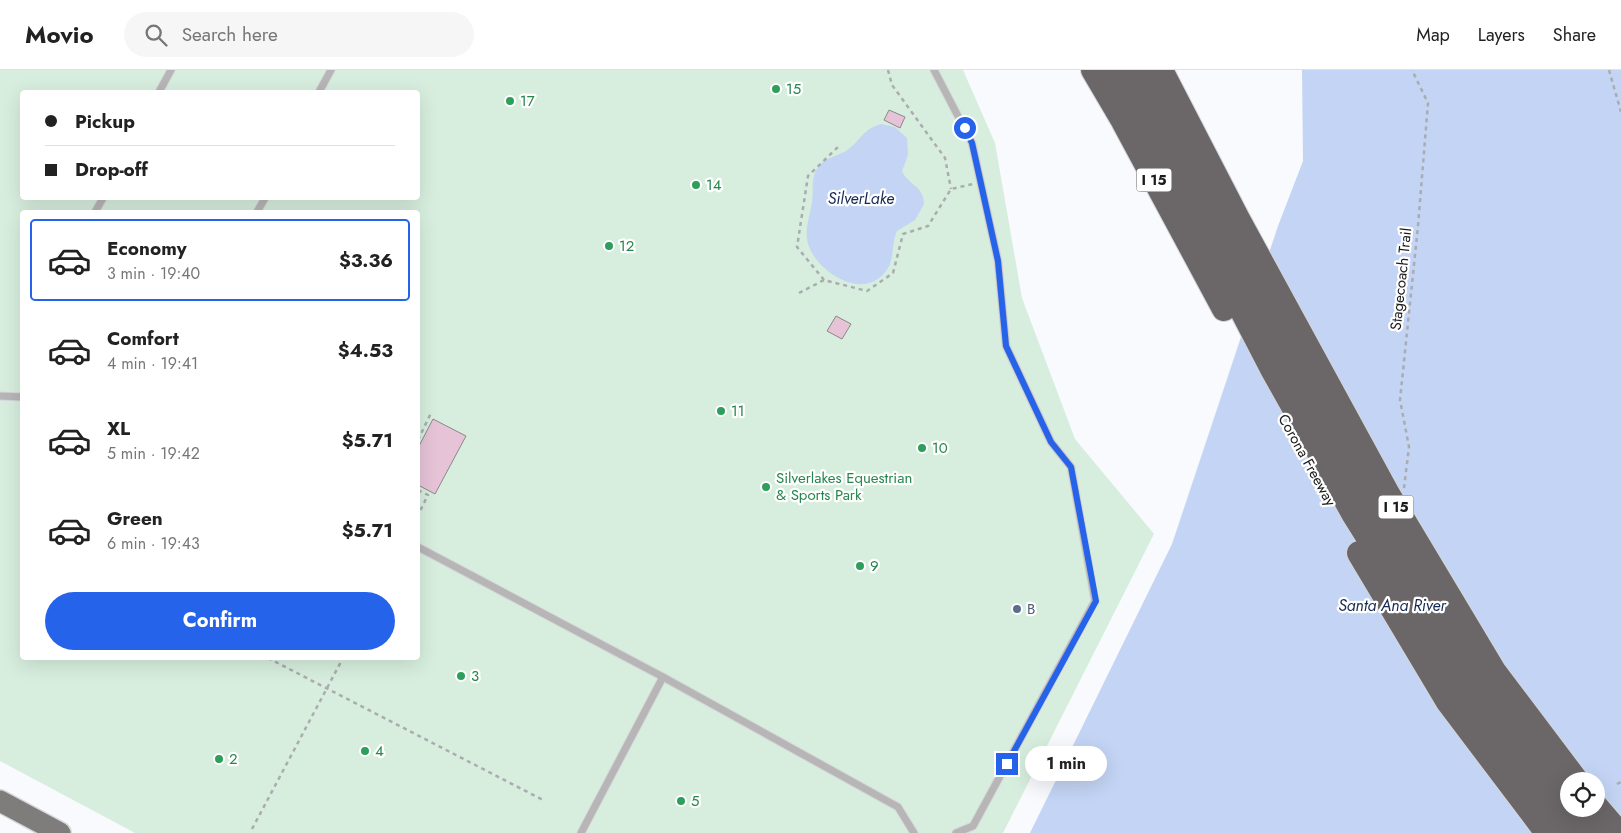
<!DOCTYPE html>
<html lang="en">
<head>
<meta charset="utf-8">
<style>
	body { margin:0; font-family:Jost,sans-serif; background:#f6f6f6; color:#222; height:100vh; display:flex; flex-direction:column; font-size:19px; white-space:nowrap }
	* { box-sizing:border-box; margin:0 }
	p { font-size:16px; color:#767676 }
	.icon { flex:none; width:28px; height:28px; fill:none; stroke:currentColor; stroke-width:2; stroke-linecap:round; stroke-linejoin:round }
	.map { position:relative; flex:1; overflow:hidden }
	.drawer { position:absolute; left:20px; top:140px; width:400px; height:450px; display:flex; flex-direction:column; background:#fff; border-radius:5px; box-shadow:0 5px 20px #0002 }
	.drawer>* { flex:none }
	.top-card { position:absolute; left:20px; top:20px; width:400px; height:110px; border-radius:5px; box-shadow:0 5px 20px #0002; display:grid; align-content:center; height:110px; padding:0 25px; background:#fff }
	.controls { position:absolute; left:1560px; top:702px; display:grid; gap:10px }
	.controls a { display:grid; place-items:center; width:45px; height:45px; border-radius:50%; background:#fff; box-shadow:0 5px 20px #0002; font-size:25px }
	.end { position:absolute; width:22px; height:22px; margin:-11px; border:6px solid #2563eb; background:#fff; box-shadow:0 0 0 2px #fff }
	.from { border-radius:50% }
	.bubble { position:absolute; height:35px; border-radius:18px; background:#fff; box-shadow:0 5px 20px #0002; font-size:16px; font-weight:700; line-height:35px; text-align:center }
	.top-card b { display:flex; align-items:center; gap:18px; height:48px; font-size:19px }
	.top-card b+b { border-top:1px solid #e0e0e0 }
	.top-card i { width:12px; height:12px; background:#222 }
	ul { padding:9px 0 0; list-style:none }
	li { display:flex; align-items:center; gap:15px; height:82px; margin:0 10px 8px; padding:0 15px; border:2px solid transparent; border-radius:5px }
	li div { flex:1 }
	li b { display:block; font-size:19px }
	li em { font-style:normal; font-weight:700 }
	li.current { border-color:#2563eb }
	li>.icon { width:45px; height:45px; stroke-width:1.5 }
	.primary-button { display:flex; gap:10px; margin-top:auto; padding:10px 25px }
	.primary-button a { flex:1; height:58px; border-radius:30px; background:#2563eb; color:#fff; font-size:20px; font-weight:700; line-height:58px; text-align:center }
	header { display:flex; align-items:center; gap:30px; box-sizing:border-box; height:70px; padding:0 25px; background:#fff; border-bottom:1px solid #e0e0e0 }
	header strong { font-size:24px }
	nav { display:flex; gap:28px; margin-inline-start:auto; font-size:18px }
	.search { width:350px; height:45px; background:#f6f6f6; display:flex; align-items:center; gap:12px; box-sizing:border-box; padding:0 18px; border-radius:28px; color:#767676; font-size:19px }
	.map>svg:first-child { display:block }
</style>
</head>
<body>
<header>
<strong>Movio</strong>
<div class="search"><svg class="icon" aria-label="search" viewBox="0 0 24 24"><circle cx="10" cy="10" r="6"/><path d="M15 15l6 6"/></svg>Search here</div>
<nav><a>Map</a><a>Layers</a><a>Share</a></nav>
</header>
<div class="map">
<svg width="1621" height="763" viewBox="0 0 1621 763">
	<rect width="100%" height="100%" fill="#f8fafe"/>
	<path fill="#d7eede" fill-rule="evenodd" d="M 0,0 L 963,0 L 995,73 L 1022,228 L 1075,369 L 1154,464 L 1003,763 L 135,763 L 0,691 ZM 22,22 L 418,22 L 418,128 L 22,128 ZM 22,142 L 418,142 L 418,588 L 22,588 Z"/>
	<g fill="#c3d4f4" fill-rule="evenodd">
		<path d="M 1302,0 L 1621,0 L 1621,763 L 1030,763 L 1172,474 L 1278,156 L 1303,91 ZM 1569,711 L 1596,711 L 1596,739 L 1569,739 Z"/>
		<path d="M 881,54 L 895,57 L 907,68 L 908,85 L 902,101 C 908,115 924,116 924,134 L 915,150 L 897,161 C 891,173 895,190 886,201 C 863,232 817,202 808,174 C 804,160 810,146 812,132 C 814,120 810,107 819,96 C 825,88 837,86 846,81 C 861,71 861,60 881,54 Z"/>
	</g>
	<g fill="#e6c3d7" stroke="#8c888a">
		<path d="M 889,40 L 905,47 L 900,58 L 884,50 Z"/>
		<path d="M 836,246 L 851,254 L 842,269 L 827,261 Z"/>
		<path d="M 433,349 L 466,366 L 435,424 L 418,415 L 418,378 Z"/>
	</g>
	<g fill="none" stroke-linecap="round" stroke-linejoin="round">
		<defs>
			<g id="lane">
				<path d="M 934,0 L 972,73 L 998,191 L 1006,276 L 1051,372 L 1071,397 L 1095,531 L 973,756 L 956,763"/>
				<path d="M 159,22 L 171,0"/>
				<path d="M 319,22 L 331,0"/>
				<path d="M 95,142 L 103,128"/>
				<path d="M 257,142 L 265,128"/>
				<path d="M 0,326 L 22,327"/>
				<path d="M 418,477 L 663,607 L 581,763"/>
				<path d="M 663,607 L 898,737 L 914,763"/>
			</g>
			<path id="primary" d="M 0,731 L 60,763"/>
			<g id="highway">
				<path d="M 1093,0 L 1123,51 L 1224,239"/>
				<path d="M 1114,0 L 1153,69 L 1272,299 L 1354,445 L 1486,655 L 1570,763"/>
				<path d="M 1138,0 L 1362,418 L 1485,616 L 1569,728"/>
				<path d="M 1161,0 L 1238,149 L 1388,424 L 1494,601 L 1577,711"/>
				<path d="M 1359,483 L 1448,632 L 1547,763"/>
				<path d="M 1596,736 L 1619,763"/>
				<path d="M 1577,739 L 1595,763"/>
			</g>
		</defs>
		<use href="#lane" stroke="#d4d6da" stroke-width="9"/>
		<use href="#primary" stroke="#d4d6da" stroke-width="24"/>
		<use href="#highway" stroke="#d4d6da" stroke-width="26"/>
		<g stroke="#aaacaf" stroke-width="2.5" stroke-dasharray="4 4" stroke-linecap="butt">
			<path d="M 888,0 L 892,15 L 945,88 L 951,119"/>
			<path d="M 1609,0 L 1621,42"/>
			<path d="M 824,210 L 797,177 L 808,106 L 839,76"/>
			<path d="M 799,223 L 824,210 L 867,221 L 893,203 L 903,164 L 928,156 L 951,119 L 973,114"/>
			<path d="M 418,370 L 431,343"/>
			<path d="M 1404,418 L 1409,377 L 1400,330 L 1418,156 L 1428,33 L 1412,0"/>
			<path d="M 418,420 L 428,425 L 418,445"/>
			<path d="M 268,588 L 545,731"/>
			<path d="M 1617,714 L 1621,712"/>
			<path d="M 252,759 L 343,588"/>
		</g>
		<use href="#lane" stroke="#b7b5b5" stroke-width="7"/>
		<use href="#primary" stroke="#7f7c7c" stroke-width="21"/>
		<use href="#highway" stroke="#6b6768" stroke-width="24"/>
	</g>
	<g fill="none" stroke-linecap="round" stroke-linejoin="round">
		<path stroke="#2563eb" stroke-width="6" d="M 965,58 L 972,73 L 998,191 L 1006,276 L 1051,372 L 1071,397 L 1096,531 L 1007,694"/>
	</g>
	<g fill="#2e9e5b" stroke="#fff" stroke-width="2">
		<circle cx="776" cy="19" r="5"/>
		<circle cx="510" cy="31" r="5"/>
		<circle cx="696" cy="115" r="5"/>
		<circle cx="609" cy="176" r="5"/>
		<circle cx="721" cy="341" r="5"/>
		<circle cx="922" cy="378" r="5"/>
		<circle cx="766" cy="417" r="5"/>
		<circle cx="860" cy="496" r="5"/>
		<circle cx="461" cy="606" r="5"/>
		<circle cx="365" cy="681" r="5"/>
		<circle cx="219" cy="689" r="5"/>
		<circle cx="681" cy="731" r="5"/>
	</g>
	<circle fill="#5c6f8a" stroke="#fff" stroke-width="2" cx="1017" cy="539" r="5"/>
	<g text-anchor="middle" stroke-width="4.5" stroke-linejoin="round" paint-order="stroke">
		<g fill="#fff" stroke="#5f5f60" stroke-width="1">
			<rect x="1136.5" y="98.5" width="35" height="23" rx="4"/>
			<rect x="1378.5" y="425.5" width="35" height="23" rx="4"/>
		</g>
		<g font-size="14" font-weight="bold" fill="#1a1b1c">
			<text x="1154" y="115">I 15</text>
			<text x="1396" y="442">I 15</text>
		</g>
		<g font-size="15" fill="#27864d" stroke="#fff" text-anchor="start">
			<text x="786" y="24">15</text>
			<text x="520" y="36">17</text>
			<text x="706" y="120">14</text>
			<text x="619" y="181">12</text>
			<text x="731" y="346">11</text>
			<text x="932" y="383">10</text>
			<text x="776" y="413">Silverlakes Equestrian<tspan x="776" dy="17">&amp; Sports Park</tspan></text>
			<text x="870" y="501">9</text>
			<text x="471" y="611">3</text>
			<text x="375" y="686">4</text>
			<text x="229" y="694">2</text>
			<text x="691" y="736">5</text>
		</g>
		<g font-size="15" fill="#1a1b1c" stroke="#fff">
			<text transform="translate(1401 209) rotate(-84)" y="5">Stagecoach Trail</text>
			<text transform="translate(1307 390) rotate(61)" y="5">Corona Freeway</text>
		</g>
		<g font-size="15" fill="#4e5e75" stroke="#fff" text-anchor="start">
			<text x="1027" y="544">B</text>
		</g>
		<g font-size="16" font-style="italic" fill="#172a52" stroke="#fff">
			<text x="861" y="134">SilverLake</text>
			<text x="1392" y="541">Santa Ana River</text>
		</g>
	</g>
</svg>
<div class="controls">
<a><svg class="icon" aria-label="locate" viewBox="0 0 24 24"><circle cx="12" cy="12" r="6"/><path d="M12 2v4M12 18v4M2 12h4M18 12h4"/></svg></a>
</div>
<i class="end from" style="left:965px;top:58px"></i>
<i class="end" style="left:1007px;top:694px"></i>
<div class="bubble" style="left:1025px;top:676px;width:82px">1 min</div>
<div class="top-card">
<b><i class="from"></i>Pickup</b>
<b><i></i>Drop-off</b>
</div>
<section class="drawer">
<ul>
<li class="current"><svg class="icon" aria-label="car" viewBox="0 0 24 24"><path d="M5 17H2v-5l4-1 3-4h7l3 4 3 1v5h-3M9 17h6M6 11h13"/><circle cx="7" cy="17" r="2"/><circle cx="17" cy="17" r="2"/></svg><div><b>Economy</b><p>3 min · 19:40</p></div><em>$3.36</em></li>
<li><svg class="icon" aria-label="car" viewBox="0 0 24 24"><path d="M5 17H2v-5l4-1 3-4h7l3 4 3 1v5h-3M9 17h6M6 11h13"/><circle cx="7" cy="17" r="2"/><circle cx="17" cy="17" r="2"/></svg><div><b>Comfort</b><p>4 min · 19:41</p></div><em>$4.53</em></li>
<li><svg class="icon" aria-label="car" viewBox="0 0 24 24"><path d="M5 17H2v-5l4-1 3-4h7l3 4 3 1v5h-3M9 17h6M6 11h13"/><circle cx="7" cy="17" r="2"/><circle cx="17" cy="17" r="2"/></svg><div><b>XL</b><p>5 min · 19:42</p></div><em>$5.71</em></li>
<li><svg class="icon" aria-label="car" viewBox="0 0 24 24"><path d="M5 17H2v-5l4-1 3-4h7l3 4 3 1v5h-3M9 17h6M6 11h13"/><circle cx="7" cy="17" r="2"/><circle cx="17" cy="17" r="2"/></svg><div><b>Green</b><p>6 min · 19:43</p></div><em>$5.71</em></li>
</ul>
<div class="primary-button"><a>Confirm</a></div>
</section>
</div>
</body>
</html>
